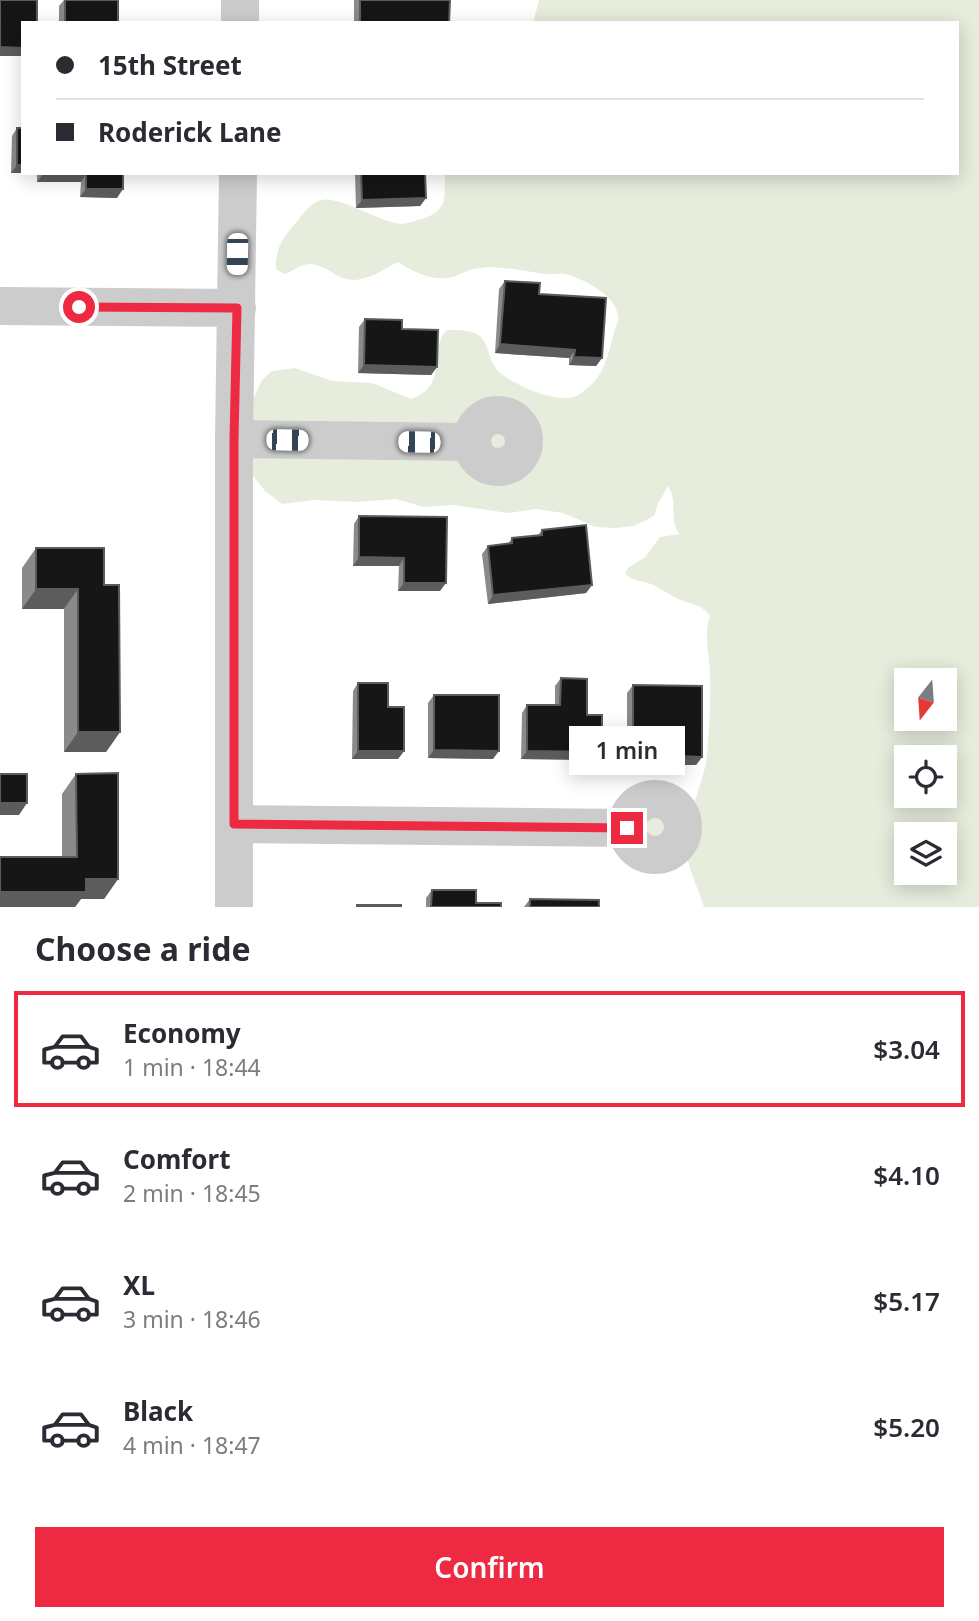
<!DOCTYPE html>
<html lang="en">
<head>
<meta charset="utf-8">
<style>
	body { margin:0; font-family:"Noto Sans",sans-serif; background:#f2f2f3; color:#2b2b33; height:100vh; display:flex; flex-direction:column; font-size:26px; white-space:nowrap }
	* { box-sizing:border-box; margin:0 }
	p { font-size:23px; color:#7c7c81 }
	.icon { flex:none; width:38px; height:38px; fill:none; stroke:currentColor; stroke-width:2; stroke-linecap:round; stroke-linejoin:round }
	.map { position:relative; height:907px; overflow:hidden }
	.drawer { display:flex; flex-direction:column; background:#fff; flex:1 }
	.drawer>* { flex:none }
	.guide { position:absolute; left:21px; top:21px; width:938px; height:154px; border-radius:0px; box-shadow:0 4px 18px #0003; display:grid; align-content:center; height:154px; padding:0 35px; background:#fff }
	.needle { width:46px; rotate:197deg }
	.controls { position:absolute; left:894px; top:668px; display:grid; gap:14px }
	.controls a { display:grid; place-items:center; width:63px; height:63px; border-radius:0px; background:#fff; box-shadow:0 4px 18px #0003; font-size:35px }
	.end { position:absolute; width:32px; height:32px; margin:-16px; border:9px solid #ee2942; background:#fff; box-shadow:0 0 0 4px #fff }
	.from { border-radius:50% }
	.bubble { position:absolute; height:49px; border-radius:0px; background:#fff; box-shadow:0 4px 18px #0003; font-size:23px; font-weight:600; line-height:49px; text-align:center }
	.car { position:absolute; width:21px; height:42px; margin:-21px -10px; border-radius:9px; box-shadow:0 0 5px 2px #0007; background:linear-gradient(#fff 24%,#345 0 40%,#fff 0 76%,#345 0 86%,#fff 0) }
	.guide b { display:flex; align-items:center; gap:24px; height:66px; font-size:26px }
	.guide b+b { border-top:2px solid #e1e1e2 }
	.guide i { width:18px; height:18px; background:#2b2b33 }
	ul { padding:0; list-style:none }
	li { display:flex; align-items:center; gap:21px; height:116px; margin:0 14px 10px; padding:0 21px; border:4px solid transparent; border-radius:0px }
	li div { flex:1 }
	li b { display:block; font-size:26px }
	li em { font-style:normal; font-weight:600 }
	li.on { border-color:#ee2942 }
	li>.icon { width:63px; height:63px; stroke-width:1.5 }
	h2 { padding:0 35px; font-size:32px; line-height:84px }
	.action { display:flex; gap:14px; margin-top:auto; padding:14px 35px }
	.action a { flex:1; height:80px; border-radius:0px; background:#ee2942; color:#fff; font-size:28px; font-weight:600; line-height:80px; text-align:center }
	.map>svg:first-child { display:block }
</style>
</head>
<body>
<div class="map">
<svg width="979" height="907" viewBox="0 0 979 907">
	<rect width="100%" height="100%" fill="#fff"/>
	<g fill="#e6eddc" fill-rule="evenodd">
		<path d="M 539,0 L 979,0 L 979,907 L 704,907 C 698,886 686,867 686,845 C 686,815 703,786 707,756 C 709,730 711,701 710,675 C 710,656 703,634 710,616 C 701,603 689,604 676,598 C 667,593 660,588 651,584 C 642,581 632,581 625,574 L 628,568 L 645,557 L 660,537 L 679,534 C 668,514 679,504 668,486 L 658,504 L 654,516 L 634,526 L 615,528 L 596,527 L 563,513 L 536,509 L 508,513 L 453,505 L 424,507 L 396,499 L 358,502 L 314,500 L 282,504 L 265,491 L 250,472 L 253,399 L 262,380 L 272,371 L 295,368 L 332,381 L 372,383 L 411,399 C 450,386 428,348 447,330 C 502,328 477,355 503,375 C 519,387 554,402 574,397 C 580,395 590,386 595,381 C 608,366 611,339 618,321 C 621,297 584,279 565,274 C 558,273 551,275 544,274 C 521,271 497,264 474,269 C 465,270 457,277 448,278 C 430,280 413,272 398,262 C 379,272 358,288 336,275 C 328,270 319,264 310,264 C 300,264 294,271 284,274 L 276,269 C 275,251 282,238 294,225 C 302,216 310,202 322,200 C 339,196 378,221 400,224 C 406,224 414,221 421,219 C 430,217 437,213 442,205 C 447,197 443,184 446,173 L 957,173 L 957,23 L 533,23 ZM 906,681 L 945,681 L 945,719 L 906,719 ZM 906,758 L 945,758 L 945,796 L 906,796 ZM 906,835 L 945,835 L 945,873 L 906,873 Z"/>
		<path d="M 655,803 L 670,809 C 693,837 661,867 635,842 L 635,813 L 647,804 Z"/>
	</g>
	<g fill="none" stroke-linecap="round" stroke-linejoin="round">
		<g stroke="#ccc" stroke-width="38">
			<path d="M 240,23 L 240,0"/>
			<path d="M 0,306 L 237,308"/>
			<circle cx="498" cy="441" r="26"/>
			<path d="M 234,439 L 471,442"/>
			<circle cx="655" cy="827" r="28"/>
			<path d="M 234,824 L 627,828"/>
			<path d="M 234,907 L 234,439 L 238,173"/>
		</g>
	</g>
	<g fill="#8a8a8a">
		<path d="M 64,0 L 118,0 L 118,23 L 59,23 L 59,6 Z"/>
		<path d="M 354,0 L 450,0 L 449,23 L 354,23 Z"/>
		<path d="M 17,128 L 23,128 L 23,173 L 11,173 L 12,136 Z"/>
		<path d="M 37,173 L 123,173 L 117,198 L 80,197 L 81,182 L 37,182 Z"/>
		<path d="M 355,173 L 425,173 L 426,198 L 420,206 L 356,208 Z"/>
		<path d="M 505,281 L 539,294 L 602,358 L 596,366 L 569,365 L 569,358 L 495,353 L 499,289 Z"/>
		<path d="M 365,319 L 402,329 L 437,367 L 431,375 L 358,373 L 359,327 Z"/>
		<path d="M 359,516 L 440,591 L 398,591 L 399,566 L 353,566 L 354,524 Z"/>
		<path d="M 542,530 L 592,585 L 586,593 L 488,604 L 482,554 L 488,546 L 508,544 L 512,538 L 538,535 Z"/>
		<path d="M 36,548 L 104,585 L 120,732 L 106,752 L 64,752 L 64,609 L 22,609 L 22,568 Z"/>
		<path d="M 561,678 L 587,715 L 602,752 L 597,760 L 521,759 L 522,713 L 527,705 L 555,705 L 555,686 Z"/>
		<path d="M 358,683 L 388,707 L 404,751 L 398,759 L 352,759 L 353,691 Z"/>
		<path d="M 633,685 L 702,757 L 696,765 L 671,765 L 671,739 L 627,738 L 627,693 Z"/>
		<path d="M 434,695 L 493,759 L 428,758 L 428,703 Z"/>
		<path d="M 76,774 L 118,879 L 104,899 L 81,899 L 75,907 L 0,907 L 62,857 L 62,794 Z"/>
		<path d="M 432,890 L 476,903 L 501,907 L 426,907 L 426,898 Z"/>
		<path d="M 530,899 L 599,907 L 524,907 Z"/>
	</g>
	<g fill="#5c5c5c">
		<path d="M 0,47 L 23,48 L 23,56 L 0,56 Z"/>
		<path d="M 17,165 L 23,165 L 23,173 L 11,173 Z"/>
		<path d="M 43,174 L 86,174 L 81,182 L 37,182 Z"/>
		<path d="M 86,189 L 123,189 L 117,198 L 80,197 Z"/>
		<path d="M 426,198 L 420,206 L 356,208 L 362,200 Z"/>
		<path d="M 500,344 L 575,350 L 569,358 L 495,353 Z"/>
		<path d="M 574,357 L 602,358 L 596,366 L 569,365 Z"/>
		<path d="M 364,365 L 437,367 L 431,375 L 358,373 Z"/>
		<path d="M 359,557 L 404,558 L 399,566 L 353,566 Z"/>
		<path d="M 404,583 L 446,583 L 440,591 L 398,591 Z"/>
		<path d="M 592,585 L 586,593 L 488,604 L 493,595 Z"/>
		<path d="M 36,589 L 78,589 L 64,609 L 22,609 Z"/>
		<path d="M 633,730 L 677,731 L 671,739 L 627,738 Z"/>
		<path d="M 78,732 L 120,732 L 106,752 L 64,752 Z"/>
		<path d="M 434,750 L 499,751 L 493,759 L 428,758 Z"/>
		<path d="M 358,751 L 404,751 L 398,759 L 352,759 Z"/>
		<path d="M 527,751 L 602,752 L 597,760 L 521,759 Z"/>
		<path d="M 677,756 L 702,757 L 696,765 L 671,765 Z"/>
		<path d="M 0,803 L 27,803 L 19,815 L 0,815 Z"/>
		<path d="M 86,879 L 118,879 L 104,899 L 81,899 L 75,907 L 0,907 L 0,892 Z"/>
	</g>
	<g fill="#161616" stroke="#5c5c5c" stroke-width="2">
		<path d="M 0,0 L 37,0 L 37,23 L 23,23 L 23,48 L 0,47 Z"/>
		<path d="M 65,0 L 118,0 L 118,23 L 65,22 Z"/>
		<path d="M 360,0 L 450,0 L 449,23 L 360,23 Z"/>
		<rect x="17" y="128" width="6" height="37"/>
		<path d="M 43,173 L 123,173 L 123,189 L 86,189 L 86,174 Z"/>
		<path d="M 361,173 L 425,173 L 426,198 L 362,200 Z"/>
		<path d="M 505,281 L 540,283 L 539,294 L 606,298 L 602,358 L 574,357 L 575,350 L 500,344 Z"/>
		<path d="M 365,319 L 402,320 L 402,329 L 438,330 L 437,367 L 364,365 Z"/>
		<path d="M 359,516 L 447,517 L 446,583 L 404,583 L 404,558 L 359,557 Z"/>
		<path d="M 586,525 L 592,585 L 493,595 L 488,546 L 512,543 L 512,538 L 542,535 L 542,530 Z"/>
		<path d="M 36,548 L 104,548 L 104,585 L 119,585 L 120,732 L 78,732 L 78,589 L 36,589 Z"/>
		<path d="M 561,678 L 587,679 L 587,715 L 602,715 L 602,752 L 527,751 L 527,705 L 560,705 Z"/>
		<path d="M 358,683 L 388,683 L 388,707 L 404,707 L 404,751 L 358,751 Z"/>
		<path d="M 633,685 L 702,686 L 702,757 L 677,756 L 677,731 L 633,730 Z"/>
		<path d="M 434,695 L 499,695 L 499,751 L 434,750 Z"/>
		<path d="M 118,773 L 118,879 L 86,879 L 86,892 L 0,892 L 0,857 L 77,857 L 76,774 Z"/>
		<rect x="0" y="774" width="27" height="29"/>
		<path d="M 432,890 L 476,890 L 476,903 L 501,903 L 501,907 L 431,907 Z"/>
		<path d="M 530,899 L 599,900 L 599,907 L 530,907 Z"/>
		<rect x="357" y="905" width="44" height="2"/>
	</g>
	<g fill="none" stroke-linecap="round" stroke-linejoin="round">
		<path stroke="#ee2942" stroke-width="9" d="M 79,307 L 237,308 L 234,439 L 234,824 L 627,828"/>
	</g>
</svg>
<div class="controls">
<a><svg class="needle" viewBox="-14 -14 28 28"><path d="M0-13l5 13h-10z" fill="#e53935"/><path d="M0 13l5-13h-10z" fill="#7c7c81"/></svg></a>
<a><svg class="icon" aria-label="locate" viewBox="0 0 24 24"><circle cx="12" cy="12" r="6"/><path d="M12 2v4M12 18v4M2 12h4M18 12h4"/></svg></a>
<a><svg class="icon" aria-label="layers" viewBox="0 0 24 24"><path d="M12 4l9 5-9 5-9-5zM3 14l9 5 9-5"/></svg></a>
</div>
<i class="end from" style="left:79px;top:307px"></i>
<i class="end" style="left:627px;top:828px"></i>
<div class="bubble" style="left:569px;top:726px;width:116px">1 min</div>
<i class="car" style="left:237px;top:254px;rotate:181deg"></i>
<i class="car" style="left:287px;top:440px;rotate:91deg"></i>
<i class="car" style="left:419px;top:442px;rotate:271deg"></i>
<div class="guide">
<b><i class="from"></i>15th Street</b>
<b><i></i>Roderick Lane</b>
</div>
</div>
<section class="drawer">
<h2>Choose a ride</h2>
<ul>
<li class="on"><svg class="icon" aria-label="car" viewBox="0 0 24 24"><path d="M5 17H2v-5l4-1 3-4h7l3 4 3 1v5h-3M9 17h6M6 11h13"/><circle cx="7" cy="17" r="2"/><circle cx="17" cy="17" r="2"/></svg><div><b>Economy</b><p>1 min · 18:44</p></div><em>$3.04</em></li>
<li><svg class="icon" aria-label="car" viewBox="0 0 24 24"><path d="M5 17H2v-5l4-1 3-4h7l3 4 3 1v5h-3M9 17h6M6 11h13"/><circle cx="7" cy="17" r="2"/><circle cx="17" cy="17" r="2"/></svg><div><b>Comfort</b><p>2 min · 18:45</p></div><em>$4.10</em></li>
<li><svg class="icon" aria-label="car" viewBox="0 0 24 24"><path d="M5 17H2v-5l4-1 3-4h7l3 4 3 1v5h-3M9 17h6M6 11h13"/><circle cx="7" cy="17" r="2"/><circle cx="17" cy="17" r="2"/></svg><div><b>XL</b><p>3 min · 18:46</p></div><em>$5.17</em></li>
<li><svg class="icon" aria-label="car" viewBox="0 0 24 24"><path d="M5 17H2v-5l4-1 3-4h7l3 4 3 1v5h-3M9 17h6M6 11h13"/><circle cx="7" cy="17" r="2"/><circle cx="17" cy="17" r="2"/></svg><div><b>Black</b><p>4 min · 18:47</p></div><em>$5.20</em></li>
</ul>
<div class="action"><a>Confirm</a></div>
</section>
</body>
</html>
